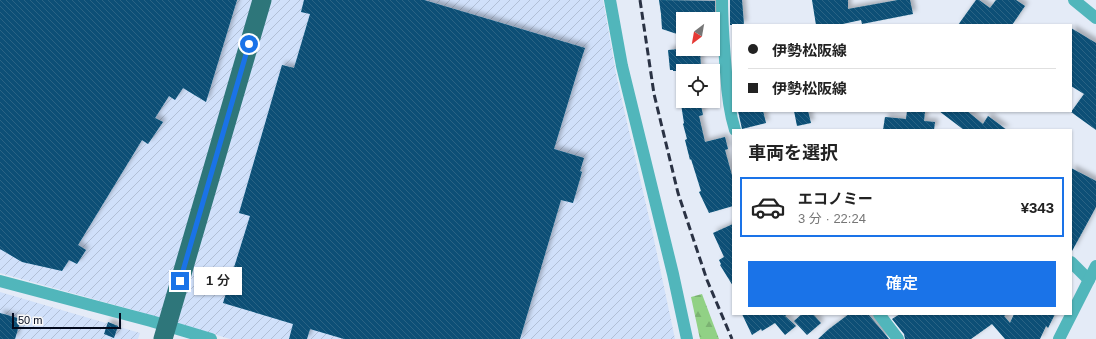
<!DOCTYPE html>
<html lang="ja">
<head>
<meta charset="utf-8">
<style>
	body { margin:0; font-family:Arial,"Noto Sans JP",sans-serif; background:#f6f6f6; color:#222; height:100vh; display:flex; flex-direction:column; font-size:15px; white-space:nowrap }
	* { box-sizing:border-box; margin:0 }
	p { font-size:13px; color:#767676 }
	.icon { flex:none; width:22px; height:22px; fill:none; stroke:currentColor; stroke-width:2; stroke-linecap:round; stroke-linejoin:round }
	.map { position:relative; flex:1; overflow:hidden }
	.sheet { position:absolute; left:732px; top:129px; width:340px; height:186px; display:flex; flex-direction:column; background:#fff; border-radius:0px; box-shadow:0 1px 3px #0004 }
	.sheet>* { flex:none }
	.hud { position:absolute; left:732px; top:24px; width:340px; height:88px; border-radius:0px; box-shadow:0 1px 3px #0004; display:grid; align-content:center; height:88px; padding:0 16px; background:#fff }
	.needle { width:26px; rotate:211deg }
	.buttons { position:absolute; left:676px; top:12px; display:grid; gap:8px }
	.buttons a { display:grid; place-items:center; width:44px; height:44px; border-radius:0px; background:#fff; box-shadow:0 1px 3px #0004; font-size:20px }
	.scale { position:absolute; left:12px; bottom:10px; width:109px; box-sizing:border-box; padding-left:4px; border:2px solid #020a1e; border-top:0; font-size:11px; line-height:14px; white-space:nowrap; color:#020a1e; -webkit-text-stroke:3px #f8f8f8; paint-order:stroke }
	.end { position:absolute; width:18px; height:18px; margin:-9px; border:5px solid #1a73e8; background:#fff; box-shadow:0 0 0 2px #fff }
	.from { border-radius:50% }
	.bubble { position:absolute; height:28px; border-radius:0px; background:#fff; box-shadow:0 1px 3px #0004; font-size:13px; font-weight:600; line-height:28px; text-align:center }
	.hud b { display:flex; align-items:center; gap:14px; height:38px; font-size:15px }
	.hud b+b { border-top:1px solid #e0e0e0 }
	.hud i { width:10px; height:10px; background:#222 }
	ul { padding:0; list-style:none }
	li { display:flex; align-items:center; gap:12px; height:60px; margin:0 8px 6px; padding:0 8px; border:2px solid transparent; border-radius:0px }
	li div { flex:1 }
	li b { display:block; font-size:15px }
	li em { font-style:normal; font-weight:600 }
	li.selected { border-color:#1a73e8 }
	li>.icon { width:36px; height:36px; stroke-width:1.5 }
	h2 { padding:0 16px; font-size:18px; line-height:48px }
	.button { display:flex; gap:8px; margin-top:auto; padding:8px 16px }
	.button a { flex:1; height:46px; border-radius:0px; background:#1a73e8; color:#fff; font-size:16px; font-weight:600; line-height:46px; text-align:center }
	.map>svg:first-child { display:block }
</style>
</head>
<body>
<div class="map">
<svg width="1096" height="339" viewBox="0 0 1096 339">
	<defs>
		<pattern id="industrial-furrows" width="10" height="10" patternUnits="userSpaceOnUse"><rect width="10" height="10" fill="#d0e0fa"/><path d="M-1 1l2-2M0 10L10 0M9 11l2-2" fill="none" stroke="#b1bfd6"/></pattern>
		<pattern id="forest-firs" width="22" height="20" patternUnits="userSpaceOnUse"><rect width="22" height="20" fill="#91d185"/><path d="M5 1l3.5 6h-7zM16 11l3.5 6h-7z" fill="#7bb272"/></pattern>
		<pattern id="building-back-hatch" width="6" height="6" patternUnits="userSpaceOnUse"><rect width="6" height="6" fill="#074f76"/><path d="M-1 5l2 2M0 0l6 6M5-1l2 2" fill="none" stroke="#296484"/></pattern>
		<filter id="shadow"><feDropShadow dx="3.5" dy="-3.5" stdDeviation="2" flood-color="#0004"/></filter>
	</defs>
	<rect width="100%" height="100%" fill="#e4ebf7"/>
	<g fill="url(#industrial-furrows)">
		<path d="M 0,0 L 603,0 L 617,79 L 653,235 L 675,339 L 230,339 L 137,311 L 0,273 Z"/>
		<path d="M 0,292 L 140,333 L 138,339 L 0,339 Z"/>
	</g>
	<path fill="url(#forest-firs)" d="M 702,294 L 719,339 L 700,339 L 691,297 Z"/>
	<g fill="url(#building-back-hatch)" filter="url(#shadow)">
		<path d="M 0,0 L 237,0 L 206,102 L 183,88 L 175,100 L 169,96 L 155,118 L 163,122 L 148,144 L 142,140 L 78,245 L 86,250 L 77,264 L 69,260 L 62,271 L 22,262 L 0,249 Z"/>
		<path d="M 304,0 L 424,0 L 585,48 L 580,63 L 554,149 L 584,158 L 580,171 L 582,172 L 573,203 L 561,200 L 520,339 L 344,339 L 310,329 L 307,339 L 289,339 L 293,324 L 223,303 L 250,216 L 239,213 L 282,65 L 294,68 L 310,14 L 301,12 Z"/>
		<path d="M 659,0 L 715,1 L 715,19 L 683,19 L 683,36 L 662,29 L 661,14 Z"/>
		<path d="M 730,0 L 742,0 L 744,25 L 730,25 Z"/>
		<path d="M 812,0 L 848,0 L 848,9 L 898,0 L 910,0 L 913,14 L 862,24 L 861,20 L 838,25 L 816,25 Z"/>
		<path d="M 976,0 L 979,0 L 990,8 L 996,0 L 1016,0 L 1025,6 L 1012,25 L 958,25 Z"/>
		<path d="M 1071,28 L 1096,43 L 1096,130 L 1071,112 L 1084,94 L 1071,86 Z"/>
		<path d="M 679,49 L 700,49 L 701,71 L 673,71 L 673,70 L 670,70 L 668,50 Z"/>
		<path d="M 698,101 L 700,101 L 703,115 L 699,116 L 705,142 L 725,137 L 728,149 L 725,150 L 733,179 L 733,206 L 709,213 L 699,192 L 701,191 L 691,159 L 690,160 L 685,140 L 687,139 L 683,124 L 684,123 L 681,104 Z"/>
		<path d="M 738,111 L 763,111 L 766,123 L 742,129 Z"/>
		<path d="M 794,111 L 808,111 L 811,123 L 797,126 Z"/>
		<path d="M 907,111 L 925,111 L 924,121 L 935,122 L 934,130 L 883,130 L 885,117 L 906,119 Z"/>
		<path d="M 939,111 L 967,111 L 983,124 L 988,116 L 1007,130 L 964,130 Z"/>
		<path d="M 1071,168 L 1096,181 L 1096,207 L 1071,253 Z"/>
		<path d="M 733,224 L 733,286 L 720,265 L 721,264 L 719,260 L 724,257 L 713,233 Z"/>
		<path d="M 0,313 L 21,319 L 15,339 L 0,339 Z"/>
		<path d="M 742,314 L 788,314 L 785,316 L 796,326 L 785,335 L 775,323 L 762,331 L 761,329 L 752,335 Z"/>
		<path d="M 802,314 L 813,314 L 821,323 L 807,335 L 794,321 Z"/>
		<path d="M 849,314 L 868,314 L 889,339 L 818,339 L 829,329 Z"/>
		<path d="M 900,314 L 1007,314 L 1004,316 L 1010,323 L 1014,314 L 1055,314 L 1048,328 L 1046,326 L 1040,339 L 1005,339 L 992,324 L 971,339 L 905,339 L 904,334 L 892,319 Z"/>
		<path d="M 108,322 L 118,326 L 114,338 L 104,334 Z"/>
	</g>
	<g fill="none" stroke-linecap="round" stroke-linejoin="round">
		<g stroke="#51b6bb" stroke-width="12">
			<path d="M 610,0 L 622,66 L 673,274 L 687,339"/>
			<path d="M 722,0 C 722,24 724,48 726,72 C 727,91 729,111 735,130"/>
			<path d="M 1074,0 L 1096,18"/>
			<path d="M 1071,262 L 1089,280"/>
			<path d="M 0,281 L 151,321 L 211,339"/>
			<path d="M 879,314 L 898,339"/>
			<path d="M 1059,339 L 1096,266"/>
		</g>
		<path stroke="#2e767a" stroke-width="19" d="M 163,339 L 262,0"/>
		<path stroke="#2a3244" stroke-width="3" stroke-dasharray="8 4" stroke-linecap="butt" d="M 640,0 L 654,94 L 678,193 L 707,280 L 732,339"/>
	</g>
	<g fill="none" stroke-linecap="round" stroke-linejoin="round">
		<path stroke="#1a73e8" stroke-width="5" d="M 180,281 L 249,44"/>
	</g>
</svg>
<div class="buttons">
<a><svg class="needle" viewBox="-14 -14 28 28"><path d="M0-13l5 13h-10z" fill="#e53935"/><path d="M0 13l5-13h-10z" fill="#767676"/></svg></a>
<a><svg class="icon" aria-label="locate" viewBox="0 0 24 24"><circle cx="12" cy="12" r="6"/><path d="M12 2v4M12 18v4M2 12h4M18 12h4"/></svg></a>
</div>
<div class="scale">50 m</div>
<i class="end from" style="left:249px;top:44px"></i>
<i class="end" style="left:180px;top:281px"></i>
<div class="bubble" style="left:194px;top:267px;width:48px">1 分</div>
<div class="hud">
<b><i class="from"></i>伊勢松阪線</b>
<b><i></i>伊勢松阪線</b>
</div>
<section class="sheet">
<h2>車両を選択</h2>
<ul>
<li class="selected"><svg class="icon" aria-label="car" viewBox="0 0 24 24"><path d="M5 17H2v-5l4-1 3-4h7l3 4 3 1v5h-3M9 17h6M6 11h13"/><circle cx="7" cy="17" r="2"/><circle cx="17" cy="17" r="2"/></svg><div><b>エコノミー</b><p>3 分 · 22:24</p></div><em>¥343</em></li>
</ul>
<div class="button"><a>確定</a></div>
</section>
</div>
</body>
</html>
